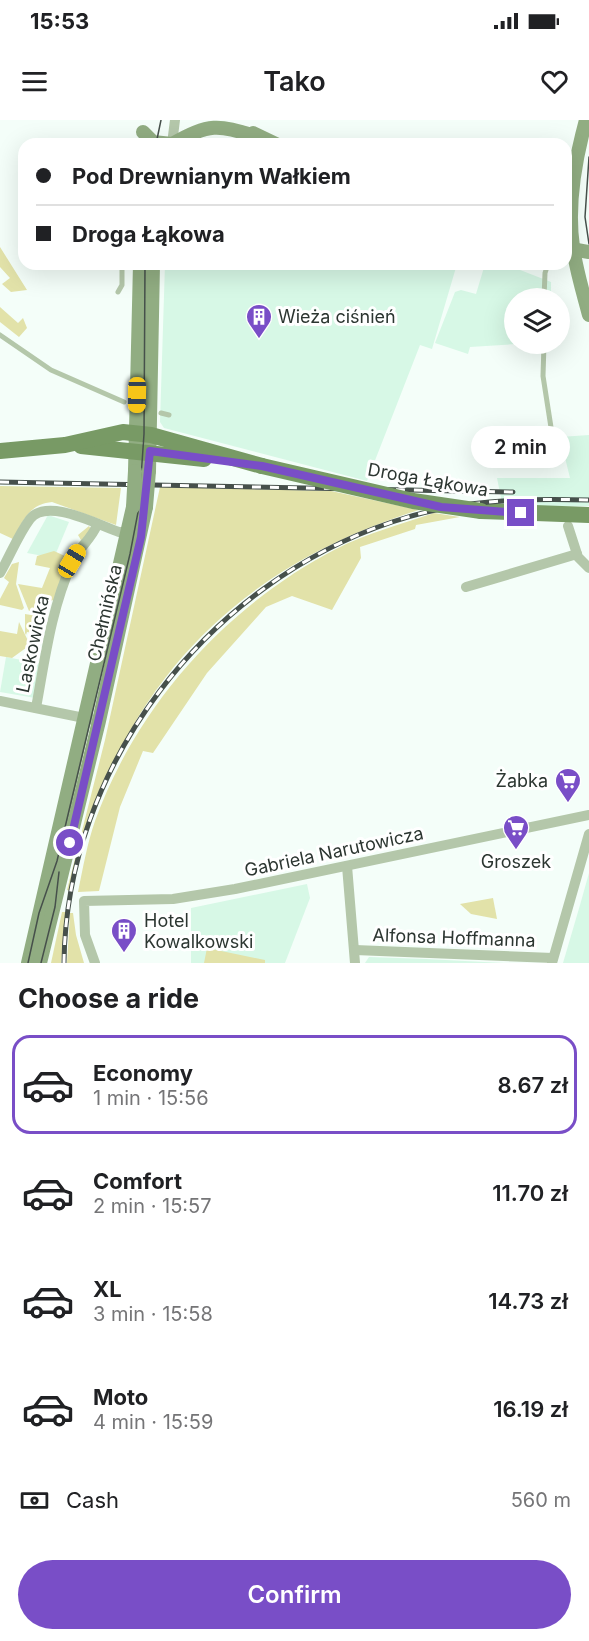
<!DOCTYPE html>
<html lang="en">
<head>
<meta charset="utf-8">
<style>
	body { margin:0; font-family:Inter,sans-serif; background:#f6f6f6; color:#202124; height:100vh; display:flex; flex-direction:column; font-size:22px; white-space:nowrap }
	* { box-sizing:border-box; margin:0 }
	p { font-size:20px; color:#757577 }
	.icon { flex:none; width:33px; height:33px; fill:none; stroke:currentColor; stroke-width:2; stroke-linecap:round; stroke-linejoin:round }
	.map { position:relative; height:843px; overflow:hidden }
	.side { display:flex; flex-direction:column; background:#fff; flex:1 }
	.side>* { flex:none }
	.top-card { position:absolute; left:18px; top:18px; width:554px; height:132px; border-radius:18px; box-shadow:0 6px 24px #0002; display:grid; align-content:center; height:132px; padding:0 18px; background:#fff }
	.controls { position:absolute; left:504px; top:168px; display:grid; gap:12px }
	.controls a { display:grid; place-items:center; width:66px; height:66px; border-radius:50%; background:#fff; box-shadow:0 6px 24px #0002; font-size:30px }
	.end { position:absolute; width:27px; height:27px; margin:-14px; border:8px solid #794ec7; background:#fff; box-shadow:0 0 0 3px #fff }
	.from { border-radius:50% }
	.bubble { position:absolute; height:42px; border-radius:21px; background:#fff; box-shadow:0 6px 24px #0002; font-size:20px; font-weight:600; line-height:42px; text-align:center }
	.car { position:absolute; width:18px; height:36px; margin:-18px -9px; border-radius:8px; box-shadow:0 0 4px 2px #0007; background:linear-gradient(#f5c518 24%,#345 0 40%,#f5c518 0 76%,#345 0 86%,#f5c518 0) }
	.top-card b { display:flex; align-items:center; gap:21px; height:57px; font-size:22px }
	.top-card b+b { border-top:2px solid #e0e0e0 }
	.top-card i { width:15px; height:15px; background:#202124 }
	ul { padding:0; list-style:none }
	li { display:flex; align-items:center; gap:18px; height:99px; margin:0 12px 9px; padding:0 6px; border:3px solid transparent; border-radius:18px }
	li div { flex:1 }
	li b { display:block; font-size:22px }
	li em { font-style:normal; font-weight:600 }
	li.on { border-color:#794ec7 }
	li>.icon { width:54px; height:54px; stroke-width:1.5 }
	h2 { padding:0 18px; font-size:27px; line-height:72px }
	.pay { display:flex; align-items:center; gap:15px; height:66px; padding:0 18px; font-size:22px }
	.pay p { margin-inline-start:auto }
	.button { display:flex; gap:12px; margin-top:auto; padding:12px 18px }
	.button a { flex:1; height:69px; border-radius:36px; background:#794ec7; color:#fff; font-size:24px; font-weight:600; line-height:69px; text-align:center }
	.status { display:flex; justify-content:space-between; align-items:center; height:42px; padding:0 30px; background:#fff; direction:ltr }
	.status svg { height:16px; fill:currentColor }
	header { display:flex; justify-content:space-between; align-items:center; height:78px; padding:0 18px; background:#fff; font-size:27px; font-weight:600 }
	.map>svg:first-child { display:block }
</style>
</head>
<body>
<div class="status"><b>15:53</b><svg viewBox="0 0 49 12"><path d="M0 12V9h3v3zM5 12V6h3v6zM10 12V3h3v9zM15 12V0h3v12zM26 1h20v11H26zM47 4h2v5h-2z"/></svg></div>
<header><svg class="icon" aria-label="menu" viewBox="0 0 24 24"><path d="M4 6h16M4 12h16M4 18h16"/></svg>Tako<svg class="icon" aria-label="heart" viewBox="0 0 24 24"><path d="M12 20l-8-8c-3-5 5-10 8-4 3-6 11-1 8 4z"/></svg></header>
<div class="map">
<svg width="589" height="843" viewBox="0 0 589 843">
	<rect width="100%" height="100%" fill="#f4fef9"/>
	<g fill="#d7f8e6">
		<path d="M 165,144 L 457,144 L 432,229 L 420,225 L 367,361 L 164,308 L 160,302 Z"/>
		<path d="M 485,144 L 505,144 L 551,162 L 551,178 L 514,178 L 514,224 L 517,224 L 470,227 L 468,234 L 435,223 L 455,172 L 461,170 L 476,174 Z"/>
		<path d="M 589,315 L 589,386 L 503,388 L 497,358 L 570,358 L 560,317 Z"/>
		<path d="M 48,395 L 69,402 L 54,438 L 27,433 Z"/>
		<path d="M 6,537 L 48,545 L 41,579 L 0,572 Z"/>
		<path d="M 589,753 L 589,843 L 563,843 L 580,785 Z"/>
		<path d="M 307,764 L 310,778 L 285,843 L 191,843 L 191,788 Z"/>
		<path d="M 369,837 L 426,839 L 504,843 L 365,843 Z"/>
	</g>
	<g fill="#e2e2a9">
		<path d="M 0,127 L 27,170 L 11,172 L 2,164 L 10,158 L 0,147 Z"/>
		<path d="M 0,187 L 18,203 L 23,198 L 27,208 L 19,217 L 0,202 Z"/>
		<path d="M 0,366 L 121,368 L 116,405 L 52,382 C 29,384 23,401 13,419 L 0,413 Z"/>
		<path d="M 160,367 L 331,371 L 419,390 C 227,450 114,575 70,771 L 67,770 L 105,620 Z"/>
		<path d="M 434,393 L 460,397 L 416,405 L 415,409 L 360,427 L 361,438 L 332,490 L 292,476 L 266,487 L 207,553 L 153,633 L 143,631 L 120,687 L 99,771 L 78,772 C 83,748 87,724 95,701 C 137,585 226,486 336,429 C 367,413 402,404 434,393 Z"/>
		<path d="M 89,406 L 92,411 L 55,480 L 47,481 L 45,488 L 40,488 L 39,493 L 29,491 L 18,464 L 42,468 L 50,448 L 35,445 L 37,436 L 54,431 L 67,437 L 70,429 L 73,430 L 81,420 L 78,415 Z"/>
		<path d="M 19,442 L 16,464 L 24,488 L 22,490 L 0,485 L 0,479 L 9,462 L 4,458 L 12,444 Z"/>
		<path d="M 25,494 L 43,497 L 39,518 L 32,524 L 29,519 L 33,520 L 34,513 L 27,512 L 26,515 L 25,513 Z"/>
		<path d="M 19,502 L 30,525 L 12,538 L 0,536 L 0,511 L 17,514 Z"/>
		<path d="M 493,778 L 497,799 L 471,794 L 460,784 Z"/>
		<path d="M 62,792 L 67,792 L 61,843 L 51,843 Z"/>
		<path d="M 70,793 L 73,793 L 76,815 L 84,843 L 67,843 Z"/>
		<path d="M 207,828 L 265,840 L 265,843 L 204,843 Z"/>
	</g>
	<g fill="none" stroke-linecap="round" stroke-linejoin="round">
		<g stroke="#b4c7aa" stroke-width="5">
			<path d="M 118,172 L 122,165 L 122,144"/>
			<path d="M 544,178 L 545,153 L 548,144"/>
			<path d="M 0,215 L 51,250 L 124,282"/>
			<path d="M 544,224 L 543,256 L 555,333"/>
			<path d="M 161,293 L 169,295"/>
		</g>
		<g stroke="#b4c7aa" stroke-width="10">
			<path d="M 172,24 L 175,0"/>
			<path d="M 568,406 L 578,437 L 589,448"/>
			<path d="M 0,453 C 10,436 18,415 30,399 C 47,377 98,405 119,412 L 128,412"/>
			<path d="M 466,467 L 577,434"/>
			<path d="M 0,581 L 99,601"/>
			<path d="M 36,588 C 45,539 51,489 72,443 C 78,428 91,420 97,405"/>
			<path d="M 347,746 L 355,843"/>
			<path d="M 355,830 L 553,838"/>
			<path d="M 95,843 L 85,815 L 84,781 L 173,779 L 235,769 L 589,695"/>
			<path d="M 552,843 L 589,714"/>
		</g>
		<g stroke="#91ad82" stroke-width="14">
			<path d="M 586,0 C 575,40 567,86 573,127 C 576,150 583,172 589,195"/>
			<path d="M 143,12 L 153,22 L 172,24"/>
			<path d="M 253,13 L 276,24"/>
			<path d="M 172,24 C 211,2 218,5 259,17"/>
			<path d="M 566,128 L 589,132"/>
			<path d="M 135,351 L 140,144"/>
			<path d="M 149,351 L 153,144"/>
			<path d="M 28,843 L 133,387"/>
			<path d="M 40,843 L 99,601 L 146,387"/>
		</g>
		<g stroke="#789a65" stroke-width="16">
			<path d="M 81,326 L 204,339"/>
			<path d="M 0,331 L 65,325 L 123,312 L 151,315 L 262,346"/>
			<path d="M 481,391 L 589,395"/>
		</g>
		<g stroke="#46504b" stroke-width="1.5">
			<path d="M 156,24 L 161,0"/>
			<path d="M 589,37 L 585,97 L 589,124"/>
			<path d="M 28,843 L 39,793 L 57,741 L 130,434 L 139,387 L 144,314 L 145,144"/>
			<path d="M 41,843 L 55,787 L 59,752"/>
		</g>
		<defs>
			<g id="rail">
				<path d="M 0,362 L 513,372"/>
				<path d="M 64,843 C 66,645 207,464 392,402 C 456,380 522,378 589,380"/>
			</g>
		</defs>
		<use href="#rail" stroke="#46504b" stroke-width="5"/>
		<use href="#rail" stroke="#fff" stroke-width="3" stroke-dasharray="9" stroke-linecap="butt"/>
		<g stroke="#91ad82" stroke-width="14">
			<path d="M 133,387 L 135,351"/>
			<path d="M 146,387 L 149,351"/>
		</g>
		<path stroke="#789a65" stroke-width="16" d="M 262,346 L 413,381 L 481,391"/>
	</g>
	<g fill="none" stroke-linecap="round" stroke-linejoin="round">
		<path stroke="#794ec7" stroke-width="8" d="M 70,723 L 141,417 L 150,331 L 262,346 L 441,387 L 521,393"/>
	</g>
	<defs>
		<symbol id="building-pin" viewBox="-11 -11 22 30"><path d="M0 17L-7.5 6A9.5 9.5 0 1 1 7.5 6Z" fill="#794ec7" stroke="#fff"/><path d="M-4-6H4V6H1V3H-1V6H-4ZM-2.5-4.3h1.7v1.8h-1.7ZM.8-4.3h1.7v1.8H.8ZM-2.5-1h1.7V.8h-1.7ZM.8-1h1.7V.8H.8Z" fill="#fff"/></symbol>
		<symbol id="supermarket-pin" viewBox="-11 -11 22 30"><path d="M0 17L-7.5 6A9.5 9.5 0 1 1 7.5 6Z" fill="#794ec7" stroke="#fff"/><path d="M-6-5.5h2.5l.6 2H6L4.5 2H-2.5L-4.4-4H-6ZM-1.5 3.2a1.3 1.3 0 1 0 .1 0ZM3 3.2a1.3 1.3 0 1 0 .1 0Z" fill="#fff"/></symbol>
	</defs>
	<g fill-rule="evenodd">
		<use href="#building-pin" x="244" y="182" width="30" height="40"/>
		<use href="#supermarket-pin" x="553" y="646" width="30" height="40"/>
		<use href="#supermarket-pin" x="501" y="693" width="30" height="40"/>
		<use href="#building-pin" x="109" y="796" width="30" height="40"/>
	</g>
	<g text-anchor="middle" stroke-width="6" stroke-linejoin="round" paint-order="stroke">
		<g font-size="18" fill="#2c3631" stroke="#fff" text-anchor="start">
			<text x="278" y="203">Wieża ciśnień</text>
			<text x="548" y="667" text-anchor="end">Żabka</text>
			<text x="516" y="748" text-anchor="middle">Groszek</text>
			<text x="144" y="807">Hotel<tspan x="144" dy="21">Kowalkowski</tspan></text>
		</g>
		<g font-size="18" fill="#2c3631" stroke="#fff">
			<text transform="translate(428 360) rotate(10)" y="6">Droga Łąkowa</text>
			<text transform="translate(105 493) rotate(-77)" y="6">Chełmińska</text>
			<text transform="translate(33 524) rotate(-78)" y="6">Laskowicka</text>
			<text transform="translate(334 732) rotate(-12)" y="6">Gabriela Narutowicza</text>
			<text transform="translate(454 818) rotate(2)" y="6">Alfonsa Hoffmanna</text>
		</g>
	</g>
</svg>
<div class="controls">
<a><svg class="icon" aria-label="layers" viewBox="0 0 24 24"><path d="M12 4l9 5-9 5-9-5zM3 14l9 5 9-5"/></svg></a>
</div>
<i class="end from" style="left:70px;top:723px"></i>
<i class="end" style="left:521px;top:393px"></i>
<div class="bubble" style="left:471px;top:306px;width:99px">2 min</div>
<i class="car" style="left:137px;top:275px;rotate:181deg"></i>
<i class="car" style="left:72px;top:441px;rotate:31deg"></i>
<div class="top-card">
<b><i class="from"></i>Pod Drewnianym Wałkiem</b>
<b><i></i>Droga Łąkowa</b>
</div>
</div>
<section class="side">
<h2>Choose a ride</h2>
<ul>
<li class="on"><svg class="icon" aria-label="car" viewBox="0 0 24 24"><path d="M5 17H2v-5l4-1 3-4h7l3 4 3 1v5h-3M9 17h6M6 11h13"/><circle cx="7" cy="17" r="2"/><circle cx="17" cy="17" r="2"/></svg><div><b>Economy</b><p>1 min · 15:56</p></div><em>8.67 zł</em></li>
<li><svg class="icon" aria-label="car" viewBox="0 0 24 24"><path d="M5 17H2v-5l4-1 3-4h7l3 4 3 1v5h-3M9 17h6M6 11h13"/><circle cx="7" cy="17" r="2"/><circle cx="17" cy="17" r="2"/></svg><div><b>Comfort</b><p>2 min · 15:57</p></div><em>11.70 zł</em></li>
<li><svg class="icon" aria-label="car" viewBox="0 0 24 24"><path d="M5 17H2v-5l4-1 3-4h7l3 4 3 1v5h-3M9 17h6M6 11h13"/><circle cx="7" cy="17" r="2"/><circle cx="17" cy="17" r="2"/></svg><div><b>XL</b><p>3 min · 15:58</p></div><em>14.73 zł</em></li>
<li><svg class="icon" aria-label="car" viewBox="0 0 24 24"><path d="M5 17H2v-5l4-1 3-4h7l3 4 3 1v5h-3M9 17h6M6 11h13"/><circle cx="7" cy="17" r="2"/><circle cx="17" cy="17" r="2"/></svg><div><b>Moto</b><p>4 min · 15:59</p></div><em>16.19 zł</em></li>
</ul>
<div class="pay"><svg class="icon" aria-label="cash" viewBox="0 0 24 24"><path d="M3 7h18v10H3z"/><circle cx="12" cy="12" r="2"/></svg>Cash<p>560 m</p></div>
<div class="button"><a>Confirm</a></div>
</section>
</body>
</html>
